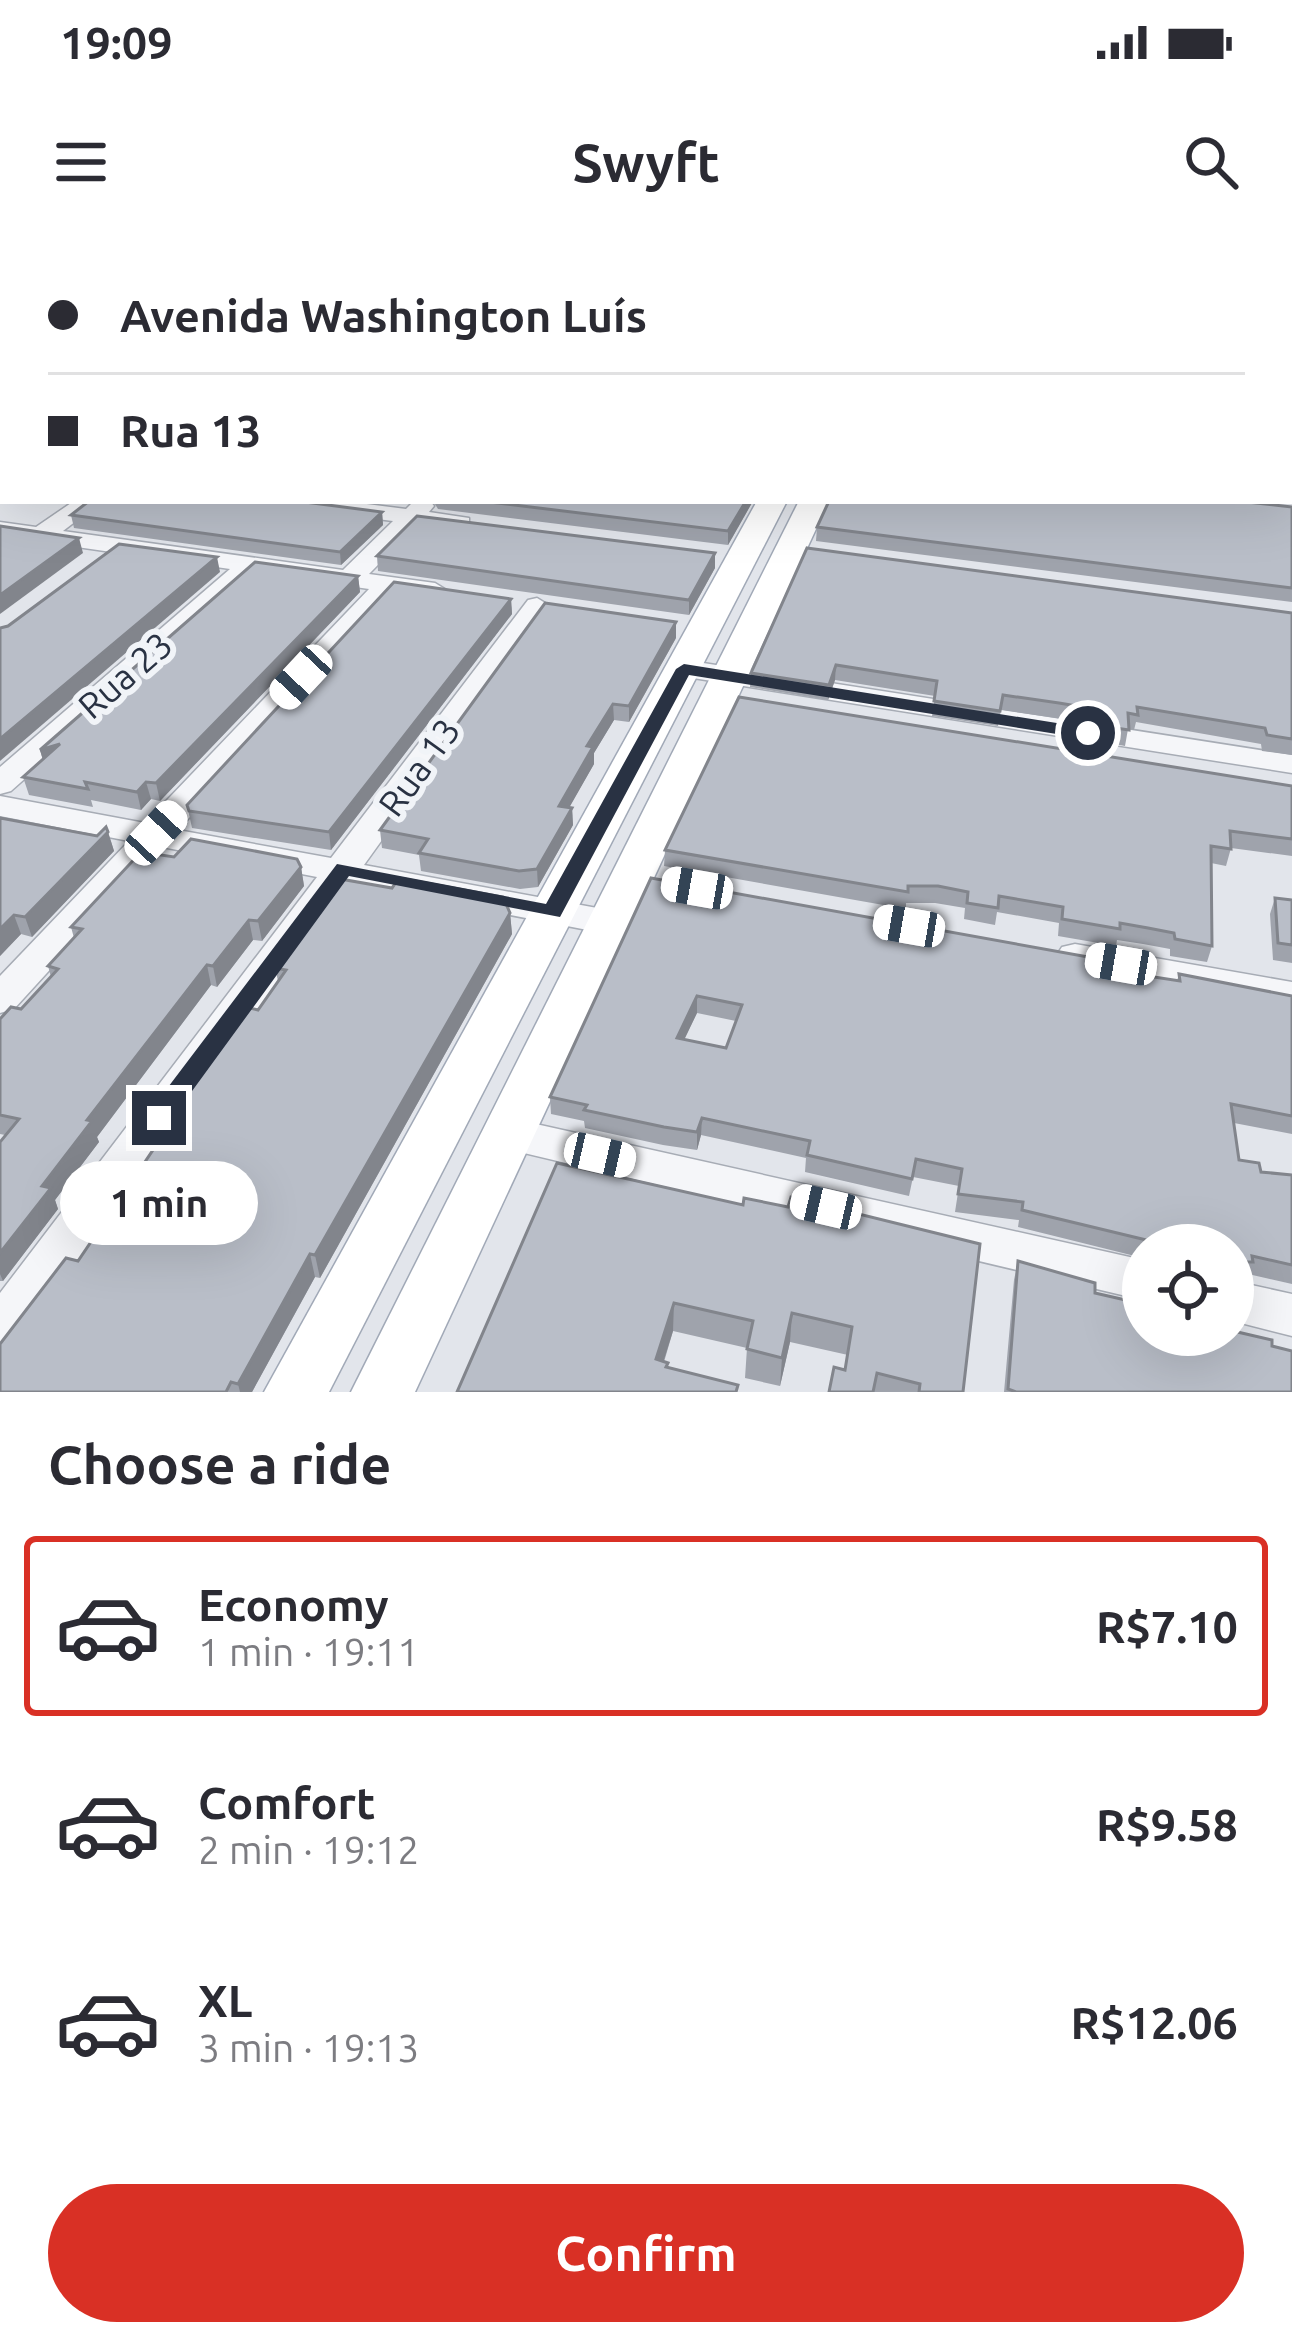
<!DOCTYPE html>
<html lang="en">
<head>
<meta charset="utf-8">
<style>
	body { margin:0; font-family:Ubuntu,sans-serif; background:#f7f7f7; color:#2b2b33; height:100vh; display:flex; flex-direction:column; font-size:45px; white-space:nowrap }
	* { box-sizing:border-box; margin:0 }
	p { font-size:39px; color:#7c7c81 }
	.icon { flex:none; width:66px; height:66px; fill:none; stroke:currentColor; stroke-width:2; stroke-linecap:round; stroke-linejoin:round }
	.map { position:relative; height:1152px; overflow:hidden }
	.panel { display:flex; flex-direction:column; background:#fff; flex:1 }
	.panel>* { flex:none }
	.top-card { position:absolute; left:0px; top:0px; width:1293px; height:264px; box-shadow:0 12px 48px #0002; display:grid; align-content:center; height:264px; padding:0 48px; background:#fff }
	.fabs { position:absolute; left:1122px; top:984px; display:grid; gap:24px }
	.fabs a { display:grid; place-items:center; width:132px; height:132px; border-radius:50%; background:#fff; box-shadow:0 12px 48px #0002; font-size:60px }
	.end { position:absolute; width:54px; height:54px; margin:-27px; border:15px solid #293243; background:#fff; box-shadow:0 0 0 6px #fff }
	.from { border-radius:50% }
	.bubble { position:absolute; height:84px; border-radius:42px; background:#fff; box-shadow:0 12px 48px #0002; font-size:39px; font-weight:600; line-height:84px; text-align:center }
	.car { position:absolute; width:36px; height:72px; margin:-36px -18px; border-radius:15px; box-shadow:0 0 9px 3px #0007; background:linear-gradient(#fff 24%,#345 0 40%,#fff 0 76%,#345 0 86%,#fff 0) }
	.top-card b { display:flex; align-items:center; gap:42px; height:114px; font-size:45px }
	.top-card b+b { border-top:3px solid #e1e1e2 }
	.top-card i { width:30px; height:30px; background:#2b2b33 }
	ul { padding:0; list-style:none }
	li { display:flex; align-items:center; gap:36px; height:180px; margin:0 24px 18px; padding:0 24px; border:6px solid transparent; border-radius:12px }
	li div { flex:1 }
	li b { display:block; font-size:45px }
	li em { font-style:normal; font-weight:600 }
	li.on { border-color:#d93025 }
	li>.icon { width:108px; height:108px; stroke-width:1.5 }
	h2 { padding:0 48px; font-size:54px; line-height:144px }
	.cta { display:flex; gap:24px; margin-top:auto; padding:24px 48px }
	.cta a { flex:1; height:138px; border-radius:72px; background:#d93025; color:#fff; font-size:48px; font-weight:600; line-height:138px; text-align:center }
	.status { display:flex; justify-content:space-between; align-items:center; height:84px; padding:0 60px; background:#fff; direction:ltr }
	.status svg { height:33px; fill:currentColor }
	header { display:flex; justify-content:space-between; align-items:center; height:156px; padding:0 48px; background:#fff; font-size:54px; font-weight:600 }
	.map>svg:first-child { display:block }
</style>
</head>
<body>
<div class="status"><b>19:09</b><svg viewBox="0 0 49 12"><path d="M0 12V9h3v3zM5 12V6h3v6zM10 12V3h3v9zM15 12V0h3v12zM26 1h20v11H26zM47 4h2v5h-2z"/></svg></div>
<header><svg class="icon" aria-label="menu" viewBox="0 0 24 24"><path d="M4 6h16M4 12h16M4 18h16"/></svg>Swyft<svg class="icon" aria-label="search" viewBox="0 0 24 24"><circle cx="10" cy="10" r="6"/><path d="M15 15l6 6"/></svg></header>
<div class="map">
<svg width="1292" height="1152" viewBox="0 0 1292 1152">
	<rect width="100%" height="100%" fill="#e2e5eb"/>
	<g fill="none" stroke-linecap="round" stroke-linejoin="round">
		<defs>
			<g id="minor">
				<path d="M 9,0 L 30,0 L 7,3 Z"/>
				<path d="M 102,0 L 123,0 L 100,3 Z"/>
				<path d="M 180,0 L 201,0 L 178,3 Z"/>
				<path d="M 233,0 L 249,0 L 251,3 L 235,3 Z"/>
				<path d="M 268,0 L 316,0 L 318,3 L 270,3 Z"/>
				<path d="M 74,261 L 102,261 L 63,291 L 343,330 L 393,281 L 288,268 L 276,261 L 343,261 L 406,269 L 414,261 L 430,261 L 434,266 L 429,272 L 469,278 L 469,288 L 417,285 L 369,334 L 435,343 L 448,351 L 435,359 L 394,353 L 178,590 L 331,618 L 528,360 L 537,358 L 550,366 L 364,625 L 608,670 L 621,674 L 626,682 L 621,690 L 608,694 L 350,644 L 17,1106 L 0,1112 L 0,1053 L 317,637 L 162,607 L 14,769 L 0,773 L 0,736 L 129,601 L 0,576 L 0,556 L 145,583 L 369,349 L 256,333 L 11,551 L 0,554 L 0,527 L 230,329 L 0,296 L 0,282 L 36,287 Z"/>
				<path d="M 684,420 L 1292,515 L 1292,533 L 674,435 L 670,429 L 674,423 Z"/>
				<path d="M 1075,704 L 1292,742 L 1292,768 L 1062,725 L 1056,716 L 1062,707 Z"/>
				<path d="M 509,878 L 1143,1020 L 1143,1060 L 494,906 L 488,894 L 494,882 Z"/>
				<path d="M 1233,1041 L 1292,1054 L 1292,1096 L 1233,1081 Z"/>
			</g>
			<g id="major">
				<path d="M 757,261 L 787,261 L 329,1152 L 264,1152 Z"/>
				<path d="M 799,261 L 829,261 L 415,1152 L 351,1152 Z"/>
			</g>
		</defs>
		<use href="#minor" stroke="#a7acb5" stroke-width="3"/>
		<use href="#major" stroke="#a1a9b7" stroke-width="3"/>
		<use href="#minor" fill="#f5f6f9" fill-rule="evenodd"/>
		<use href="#major" fill="#fff" fill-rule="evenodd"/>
	</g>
	<g fill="#9fa3ac" fill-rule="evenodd">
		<path d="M 49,0 L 99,0 L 98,3 Z"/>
		<path d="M 914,0 L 1292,0 L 1292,2 L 914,3 Z"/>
		<path d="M 433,261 L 753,261 L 728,305 L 438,269 Z"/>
		<path d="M 1292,267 L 1292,362 L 816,301 L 817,287 Z"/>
		<path d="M 382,272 L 383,285 L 341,325 L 74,288 L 71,275 Z"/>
		<path d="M 715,313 L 715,328 L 689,375 L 378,331 L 377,316 Z"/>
		<path d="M 358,336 L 360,352 L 160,561 L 151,559 L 141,570 L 91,560 L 93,567 L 29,555 L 23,537 L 43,520 L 40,510 Z"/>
		<path d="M 511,359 L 512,374 L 331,610 L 192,588 L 187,565 Z"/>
		<path d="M 1292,373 L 1292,515 L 1262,511 L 1261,504 L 1136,482 L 1134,490 L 1128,489 L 1125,506 L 1079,498 L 1080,482 L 1056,478 L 1001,470 L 998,486 L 932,476 L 935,456 L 835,440 L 828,460 L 750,447 L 751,433 Z"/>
		<path d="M 676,398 L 629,482 L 614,480 L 594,513 L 594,524 L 569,567 L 572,568 L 573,585 L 538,647 L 520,649 L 421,631 L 419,615 L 382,608 L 380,590 Z"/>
		<path d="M 1292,546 L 1292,616 L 1231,608 L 1226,626 L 1211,623 L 1212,706 L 1207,722 L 1170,716 L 1170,709 L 1143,704 L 1117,700 L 1116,706 L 1058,696 L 1059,683 L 997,672 L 995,685 L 964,679 L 965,668 L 935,663 L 906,663 L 906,669 L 664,626 L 665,610 Z"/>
		<path d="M 0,578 L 97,596 L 108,592 L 114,611 L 32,697 L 21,694 L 0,716 Z"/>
		<path d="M 174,617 L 301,627 L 304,646 L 262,701 L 253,700 L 217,747 L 211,745 L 97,897 L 99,902 L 55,960 L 58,969 L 3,1041 L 0,1041 L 0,902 L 5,895 L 0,894 L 0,779 L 21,769 L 51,737 L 48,726 L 74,698 L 71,687 Z"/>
		<path d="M 651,638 L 1115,731 L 1177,741 L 1179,734 L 1292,756 L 1292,894 L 1234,883 L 1239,920 L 1261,932 L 1292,935 L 1292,1044 L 1248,1034 L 1246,1039 L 1233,1039 L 1233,1005 L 1143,1005 L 1143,1018 L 1018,987 L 1019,980 L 955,972 L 959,946 L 913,937 L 909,956 L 805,932 L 806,918 L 701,895 L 697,910 L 663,905 L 585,888 L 584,881 L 551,874 L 550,857 ZM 697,773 L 736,781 L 726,808 L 684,799 Z"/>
		<path d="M 1275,658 L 1292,660 L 1292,723 L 1273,720 L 1270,674 Z"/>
		<path d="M 510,673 L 512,694 L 320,1038 L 315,1037 L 252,1152 L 0,1152 L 78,1021 L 183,865 L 181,856 L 258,770 L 278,741 L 275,728 Z"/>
		<path d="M 743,965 L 788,967 L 827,966 L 963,1152 L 829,1152 L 845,1130 L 848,1115 L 790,1102 L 780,1146 L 745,1138 L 747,1108 L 673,1091 L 664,1122 L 668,1123 L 668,1127 L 457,1152 Z"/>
		<path d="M 1018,1021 L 1095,1053 L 1143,1095 L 1272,1106 L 1292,1152 L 1004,1152 L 1014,1040 Z"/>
	</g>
	<g fill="#82858c">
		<path d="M 3,233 L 3,251 L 0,253 L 0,235 Z"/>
		<path d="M 746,261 L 753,261 L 728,305 L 728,291 Z"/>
		<path d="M 382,272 L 383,285 L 341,325 L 340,312 Z"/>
		<path d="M 79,298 L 83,313 L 0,374 L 0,355 Z"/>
		<path d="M 715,313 L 715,328 L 689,375 L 689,360 Z"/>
		<path d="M 217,317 L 220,332 L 0,521 L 0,499 Z"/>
		<path d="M 358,336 L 360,352 L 160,561 L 156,543 Z"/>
		<path d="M 511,359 L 512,374 L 331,610 L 329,592 Z"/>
		<path d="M 676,382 L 676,398 L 629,482 L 629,466 Z"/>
		<path d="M 836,425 L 835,440 L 828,460 L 829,445 Z"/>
		<path d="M 613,464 L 614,480 L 594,513 L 594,524 L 560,584 L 559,566 L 587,506 Z"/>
		<path d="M 60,504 L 45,527 L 40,510 Z"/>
		<path d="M 146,542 L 151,559 L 141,570 L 137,552 Z"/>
		<path d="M 572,568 L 573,585 L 538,647 L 537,629 Z"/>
		<path d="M 108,592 L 114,611 L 32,697 L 25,677 Z"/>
		<path d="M 301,627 L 304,646 L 262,701 L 258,681 Z"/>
		<path d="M 510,673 L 512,694 L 320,1038 L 315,1015 Z"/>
		<path d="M 14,675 L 21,694 L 0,716 L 0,689 Z"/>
		<path d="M 249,680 L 253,700 L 217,747 L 213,726 Z"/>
		<path d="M 207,725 L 211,745 L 97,897 L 99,902 L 55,960 L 58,969 L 3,1041 L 0,1034 L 0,1013 L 42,946 L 87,880 Z"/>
		<path d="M 697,756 L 697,773 L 677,815 L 677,798 Z"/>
		<path d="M 702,878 L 701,895 L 697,910 L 697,892 Z"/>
		<path d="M 310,1014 L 315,1037 L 252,1152 L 240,1152 L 238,1144 Z"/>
		<path d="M 674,1063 L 673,1091 L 655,1148 L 656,1119 Z"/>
		<path d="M 792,1073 L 790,1102 L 780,1146 L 782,1118 Z"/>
	</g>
	<g fill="#b9bec8" stroke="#82858c" stroke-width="3" fill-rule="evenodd">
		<path d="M 320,0 L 895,0 L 894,3 L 315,3 Z"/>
		<path d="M 945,0 L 1288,0 L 1288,3 L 944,3 Z"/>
		<path d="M 1290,5 L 1292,6 L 1292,39 L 1290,38 Z"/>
		<path d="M 1290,52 L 1292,53 L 1292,95 L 1290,94 Z"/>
		<rect x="0" y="54" width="3" height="86"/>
		<path d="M 1290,110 L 1292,111 L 1292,164 L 1290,165 Z"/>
		<path d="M 1290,170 L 1292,177 L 1292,245 L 1290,245 Z"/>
		<path d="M 89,261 L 297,261 L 382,272 L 340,312 L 71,275 Z"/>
		<path d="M 481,261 L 746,261 L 728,291 Z"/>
		<path d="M 829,261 L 1238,261 L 1292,267 L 1292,348 L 817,287 Z"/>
		<path d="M 417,276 L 715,313 L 689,360 L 377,316 Z"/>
		<path d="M 0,286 L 79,298 L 0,355 Z"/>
		<path d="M 119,304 L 217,317 L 0,499 L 0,388 L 8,386 Z"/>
		<path d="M 807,308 L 1292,373 L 1292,499 L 1267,495 L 1265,488 L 1137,467 L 1138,475 L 1128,473 L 1129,490 L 1082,483 L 1083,467 L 1059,463 L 1003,455 L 1000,471 L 934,461 L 937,441 L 836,425 L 829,445 L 751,433 Z"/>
		<path d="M 255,322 L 358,336 L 156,543 L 146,542 L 137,552 L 85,542 L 88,549 L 23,537 L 60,504 L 40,510 Z"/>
		<path d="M 394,342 L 511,359 L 329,592 L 189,571 L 187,565 Z"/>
		<path d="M 545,363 L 676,382 L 629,466 L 613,464 L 587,506 L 593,507 L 559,566 L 572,568 L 537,629 L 519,631 L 419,613 L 428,599 L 380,590 Z"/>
		<path d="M 739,457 L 1292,546 L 1292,599 L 1230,591 L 1231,609 L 1211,606 L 1212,706 L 1175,699 L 1174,693 L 1148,688 L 1120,683 L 1120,689 L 1062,679 L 1063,667 L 999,656 L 998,668 L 967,663 L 968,652 L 938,646 L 908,646 L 908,652 L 665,610 Z"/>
		<path d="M 0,578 L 97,596 L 106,587 L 108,592 L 25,677 L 14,675 L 0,689 Z"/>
		<path d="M 191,599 L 297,619 L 301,627 L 258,681 L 249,680 L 213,726 L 207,725 L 87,880 L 92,881 L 42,946 L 51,948 L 0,1013 L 0,902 L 19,879 L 0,875 L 0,779 L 11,767 L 21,769 L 58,729 L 48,726 L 82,689 L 71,687 L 141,612 L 174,617 Z"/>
		<path d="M 399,638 L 503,657 L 510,673 L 315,1015 L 310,1014 L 238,1144 L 231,1142 L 226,1152 L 0,1152 L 0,1104 L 66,1018 L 78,1021 L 188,858 L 181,856 L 246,767 L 258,770 L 286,730 L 275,728 L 340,639 L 392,648 Z"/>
		<path d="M 651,638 L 1116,722 L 1115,731 L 1180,741 L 1179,734 L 1292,756 L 1292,876 L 1231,864 L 1239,920 L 1259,923 L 1261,932 L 1292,935 L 1292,1025 L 1252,1016 L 1253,1022 L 1236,1022 L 1233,1021 L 1233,1005 L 1167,1005 L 1022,970 L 1023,962 L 958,954 L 962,929 L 916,919 L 912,939 L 807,915 L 810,901 L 702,878 L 697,892 L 664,887 L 584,870 L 587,865 L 550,857 ZM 697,756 L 742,765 L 726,808 L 677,798 Z"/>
		<path d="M 1275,658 L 1292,660 L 1292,705 L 1278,703 Z"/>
		<path d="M 557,923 L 743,965 L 744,958 L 788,967 L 791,957 L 806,961 L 808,956 L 827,961 L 826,966 L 980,1004 L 963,1152 L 919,1152 L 920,1144 L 877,1133 L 873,1152 L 829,1152 L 834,1127 L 845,1130 L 852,1087 L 792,1073 L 782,1118 L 747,1109 L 753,1081 L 674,1063 L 656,1119 L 668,1123 L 666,1127 L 738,1145 L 736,1152 L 457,1152 Z"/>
		<path d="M 1018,1021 L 1095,1043 L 1095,1053 L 1143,1064 L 1143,1095 L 1233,1095 L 1233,1091 L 1272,1100 L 1272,1106 L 1292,1111 L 1292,1152 L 1016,1152 L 1008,1149 Z"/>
	</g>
	<path fill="#293243" d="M 684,424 L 1088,488 L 1097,493 L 1088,499 L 689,435 L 560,677 L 349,636 L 168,884 L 150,884 L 147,878 L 150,871 L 337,624 L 546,664 L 676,429 Z"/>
	<g text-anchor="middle" stroke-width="12" stroke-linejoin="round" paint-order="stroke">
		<g font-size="36" fill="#293243" stroke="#f1f4f8">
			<text transform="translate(125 435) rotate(-41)" y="13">Rua 23</text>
			<text transform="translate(419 527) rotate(-54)" y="13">Rua 13</text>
		</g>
	</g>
</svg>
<div class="fabs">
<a><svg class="icon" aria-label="locate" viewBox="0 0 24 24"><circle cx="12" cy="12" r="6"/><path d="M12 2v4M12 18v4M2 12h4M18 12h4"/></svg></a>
</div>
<i class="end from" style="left:1088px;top:493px"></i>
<i class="end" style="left:159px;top:878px"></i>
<div class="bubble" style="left:60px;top:921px;width:198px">1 min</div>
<i class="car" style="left:301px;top:437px;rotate:223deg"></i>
<i class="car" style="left:156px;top:593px;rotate:43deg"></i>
<i class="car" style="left:697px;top:648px;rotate:280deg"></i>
<i class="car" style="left:909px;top:686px;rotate:280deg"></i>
<i class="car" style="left:1121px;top:724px;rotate:280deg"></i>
<i class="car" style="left:600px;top:915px;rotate:103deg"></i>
<i class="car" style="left:826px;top:967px;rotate:283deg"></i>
<div class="top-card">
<b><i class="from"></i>Avenida Washington Luís</b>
<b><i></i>Rua 13</b>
</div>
</div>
<section class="panel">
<h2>Choose a ride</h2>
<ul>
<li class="on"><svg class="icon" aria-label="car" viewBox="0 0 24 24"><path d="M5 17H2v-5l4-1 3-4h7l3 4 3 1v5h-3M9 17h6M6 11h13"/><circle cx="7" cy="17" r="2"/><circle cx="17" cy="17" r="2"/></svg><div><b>Economy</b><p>1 min · 19:11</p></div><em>R$7.10</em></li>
<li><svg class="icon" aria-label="car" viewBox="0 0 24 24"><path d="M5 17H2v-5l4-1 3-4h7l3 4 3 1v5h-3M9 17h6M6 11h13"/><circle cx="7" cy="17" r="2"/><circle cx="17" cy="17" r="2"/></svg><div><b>Comfort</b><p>2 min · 19:12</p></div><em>R$9.58</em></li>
<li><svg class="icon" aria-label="car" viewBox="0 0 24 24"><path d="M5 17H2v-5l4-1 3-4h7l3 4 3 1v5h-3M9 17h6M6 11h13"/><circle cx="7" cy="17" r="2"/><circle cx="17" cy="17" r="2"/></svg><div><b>XL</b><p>3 min · 19:13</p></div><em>R$12.06</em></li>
</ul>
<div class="cta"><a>Confirm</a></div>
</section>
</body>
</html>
